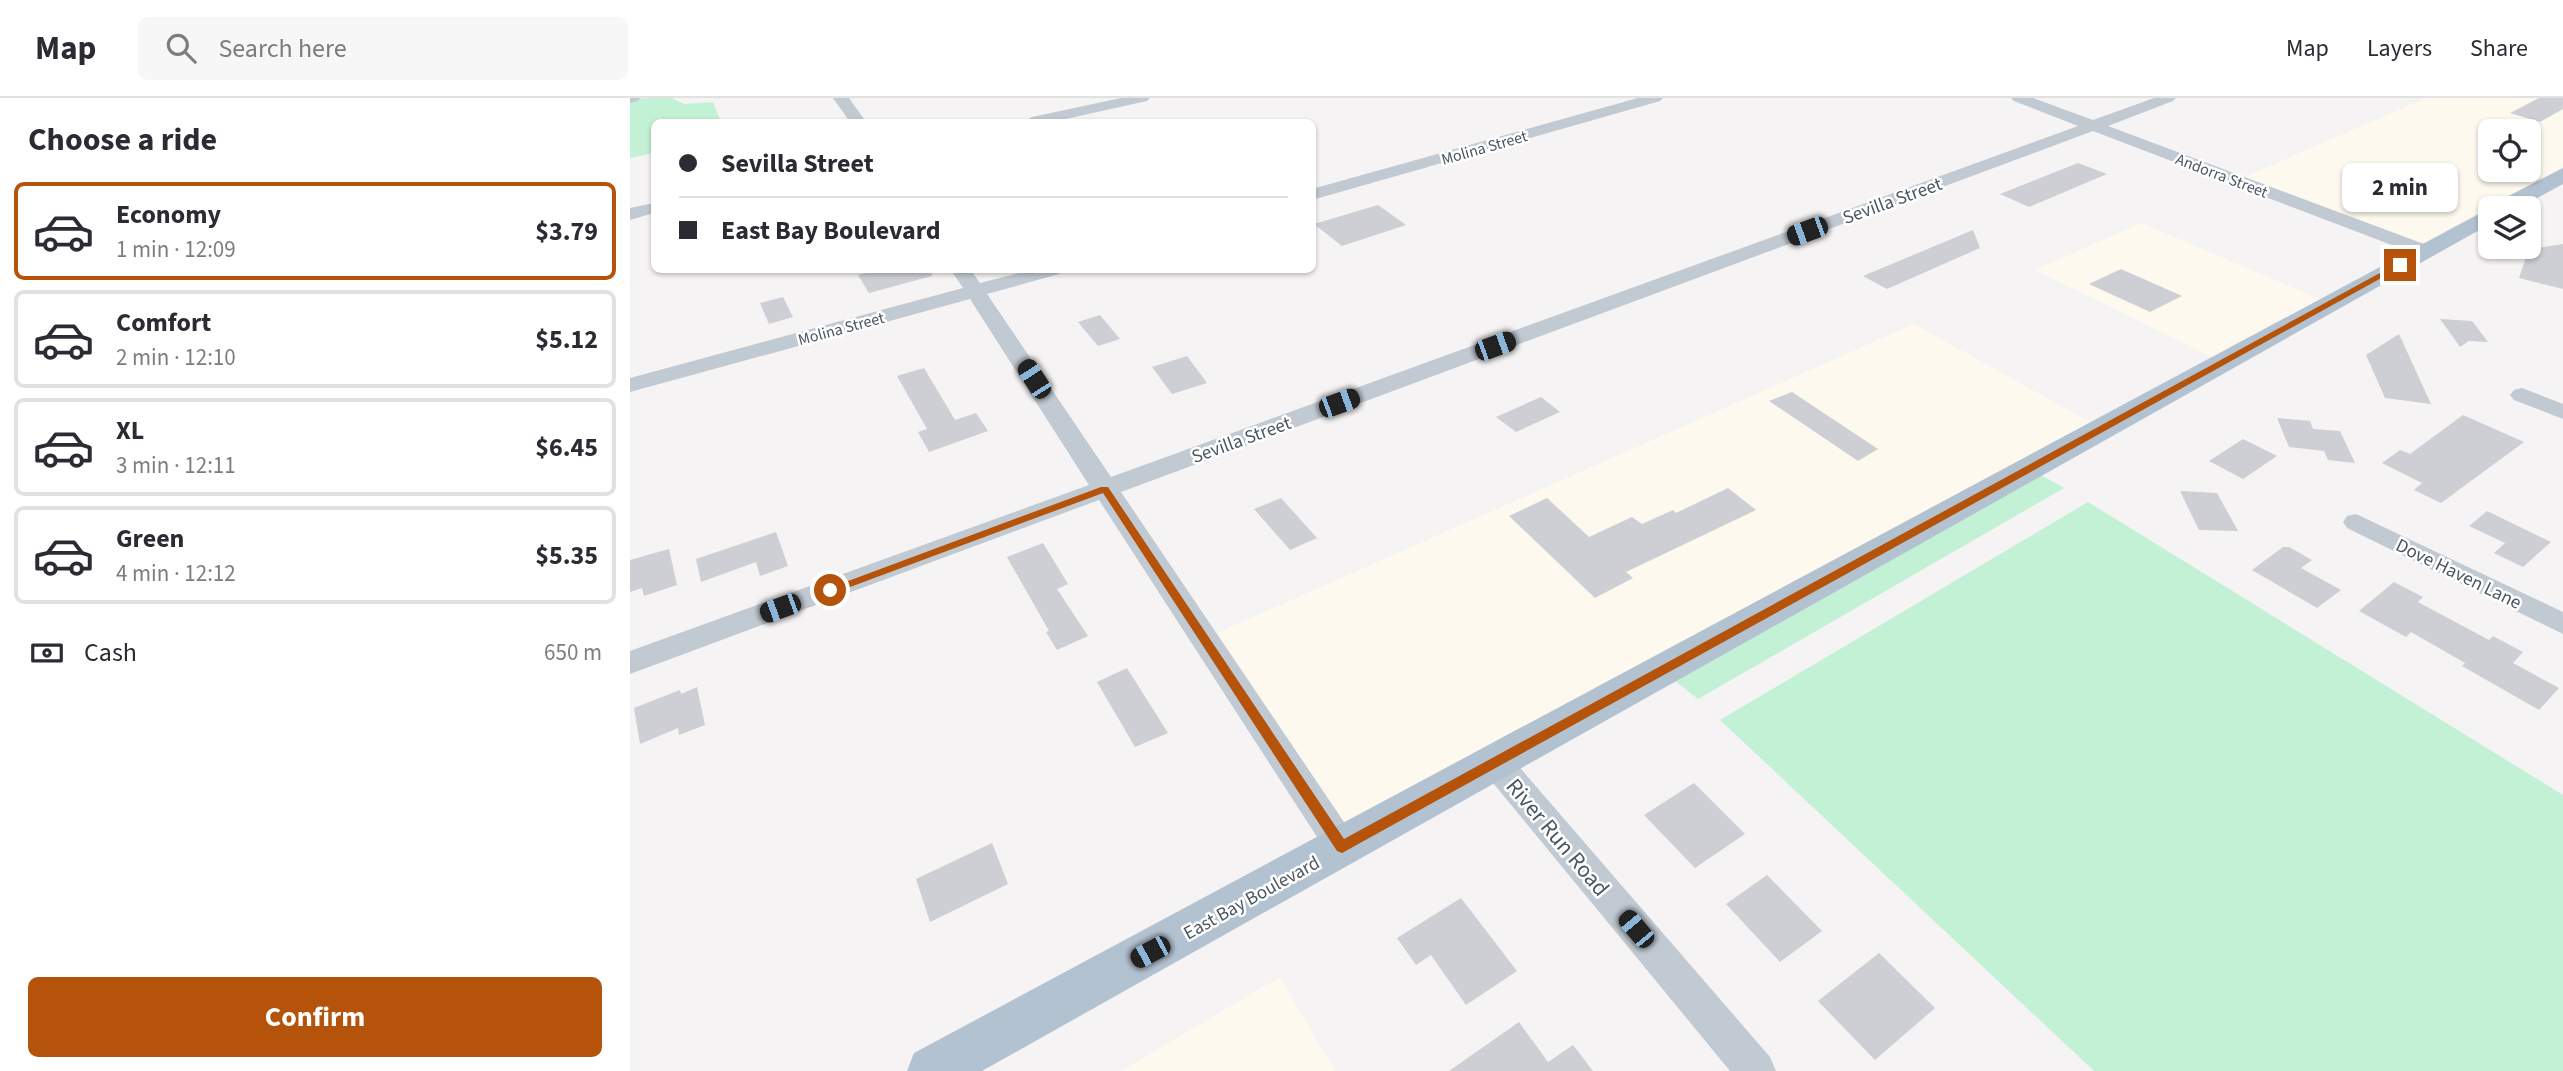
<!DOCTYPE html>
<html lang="en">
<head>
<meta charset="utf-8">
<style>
	body { margin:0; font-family:"Source Sans 3",sans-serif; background:#f7f7f7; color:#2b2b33; height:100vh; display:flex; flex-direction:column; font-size:26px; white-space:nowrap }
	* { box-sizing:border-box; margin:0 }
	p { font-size:23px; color:#7c7c81 }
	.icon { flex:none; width:38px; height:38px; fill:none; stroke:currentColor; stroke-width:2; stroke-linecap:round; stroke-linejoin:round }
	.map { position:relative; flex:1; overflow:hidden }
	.side { display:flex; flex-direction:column; background:#fff; width:630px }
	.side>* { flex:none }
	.top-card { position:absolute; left:21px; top:21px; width:665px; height:154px; border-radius:10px; box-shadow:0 2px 5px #0004; display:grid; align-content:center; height:154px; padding:0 28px; background:#fff }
	.fabs { position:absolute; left:1848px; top:21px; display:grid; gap:14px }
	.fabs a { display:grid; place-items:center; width:63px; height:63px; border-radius:10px; background:#fff; box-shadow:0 2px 5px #0004; font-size:35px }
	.end { position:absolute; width:32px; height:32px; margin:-16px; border:9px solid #b45309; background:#fff; box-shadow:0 0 0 4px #fff }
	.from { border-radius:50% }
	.bubble { position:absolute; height:49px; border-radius:10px; background:#fff; box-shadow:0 2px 5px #0004; font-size:23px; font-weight:700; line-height:49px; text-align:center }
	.car { position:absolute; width:21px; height:42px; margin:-21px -10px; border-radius:9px; box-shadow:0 0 5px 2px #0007; background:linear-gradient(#222 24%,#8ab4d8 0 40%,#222 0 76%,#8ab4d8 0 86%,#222 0) }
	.top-card b { display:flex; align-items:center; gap:24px; height:66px; font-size:26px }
	.top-card b+b { border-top:2px solid #e1e1e2 }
	.top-card i { width:18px; height:18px; background:#2b2b33 }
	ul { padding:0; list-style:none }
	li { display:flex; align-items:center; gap:21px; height:98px; margin:0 14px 10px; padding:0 14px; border:4px solid #e1e1e2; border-radius:10px }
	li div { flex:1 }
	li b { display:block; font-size:26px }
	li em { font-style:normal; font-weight:700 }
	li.on { border-color:#b45309 }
	li>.icon { width:63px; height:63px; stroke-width:1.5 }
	h2 { padding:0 28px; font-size:32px; line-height:84px }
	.pay { display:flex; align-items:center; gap:18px; height:77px; padding:0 28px; font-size:26px }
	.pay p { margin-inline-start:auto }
	.button { display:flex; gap:14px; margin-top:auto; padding:14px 28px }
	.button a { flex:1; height:80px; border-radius:10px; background:#b45309; color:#fff; font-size:28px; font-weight:700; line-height:80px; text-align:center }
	header { display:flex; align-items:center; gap:42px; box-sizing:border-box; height:98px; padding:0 35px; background:#fff; border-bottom:2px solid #e1e1e2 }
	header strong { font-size:33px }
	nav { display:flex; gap:38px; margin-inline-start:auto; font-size:24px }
	.search { width:490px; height:63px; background:#f7f7f7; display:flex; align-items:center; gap:18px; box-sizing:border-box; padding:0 24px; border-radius:10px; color:#7c7c81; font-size:26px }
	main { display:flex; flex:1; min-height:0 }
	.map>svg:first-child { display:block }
</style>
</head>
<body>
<header>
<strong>Map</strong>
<div class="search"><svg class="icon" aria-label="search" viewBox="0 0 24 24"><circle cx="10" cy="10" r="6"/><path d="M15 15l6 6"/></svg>Search here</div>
<nav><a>Map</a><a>Layers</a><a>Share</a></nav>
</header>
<main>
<section class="side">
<h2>Choose a ride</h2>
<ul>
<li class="on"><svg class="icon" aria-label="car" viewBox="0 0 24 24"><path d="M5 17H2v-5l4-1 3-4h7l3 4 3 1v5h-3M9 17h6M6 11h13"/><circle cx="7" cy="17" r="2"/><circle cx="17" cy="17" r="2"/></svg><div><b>Economy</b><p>1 min · 12:09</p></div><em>$3.79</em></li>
<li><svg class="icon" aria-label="car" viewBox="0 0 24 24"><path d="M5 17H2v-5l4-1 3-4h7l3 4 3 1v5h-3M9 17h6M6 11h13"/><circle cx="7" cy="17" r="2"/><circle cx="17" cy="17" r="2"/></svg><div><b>Comfort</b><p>2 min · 12:10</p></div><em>$5.12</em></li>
<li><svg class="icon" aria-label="car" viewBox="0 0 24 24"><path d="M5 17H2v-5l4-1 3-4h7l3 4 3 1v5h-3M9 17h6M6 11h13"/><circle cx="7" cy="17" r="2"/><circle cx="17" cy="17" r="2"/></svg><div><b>XL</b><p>3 min · 12:11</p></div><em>$6.45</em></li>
<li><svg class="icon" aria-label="car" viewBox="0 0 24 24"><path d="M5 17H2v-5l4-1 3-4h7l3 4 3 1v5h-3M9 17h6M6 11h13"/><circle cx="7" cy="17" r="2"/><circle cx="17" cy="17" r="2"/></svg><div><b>Green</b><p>4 min · 12:12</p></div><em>$5.35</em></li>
</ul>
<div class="pay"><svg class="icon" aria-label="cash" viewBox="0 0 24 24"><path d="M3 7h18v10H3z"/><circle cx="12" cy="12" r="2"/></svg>Cash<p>650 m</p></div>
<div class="button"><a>Confirm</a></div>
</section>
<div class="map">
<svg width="1933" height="973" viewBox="0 0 1933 973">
	<rect width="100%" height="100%" fill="#f5f3f3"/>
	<g fill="#fdf9ef" fill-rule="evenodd">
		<path d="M 1796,0 L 1933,0 L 1933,69 L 1789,147 L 1612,80 ZM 1860,33 L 1899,33 L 1899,72 L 1860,72 Z"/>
		<path d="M 1511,125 L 1690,201 L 1582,259 L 1405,172 Z"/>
		<path d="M 1284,226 L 1462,325 L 718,729 L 587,535 Z"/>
		<path d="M 650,879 L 705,973 L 491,973 Z"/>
	</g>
	<g fill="#c3f1d5">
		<path d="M 17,0 L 42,0 L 54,6 L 83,4 L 91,24 L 24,24 L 24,55 L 0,60 L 0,3 Z"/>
		<path d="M 1411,377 L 1434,390 L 1068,601 L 1044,582 Z"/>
		<path d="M 1458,404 L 1933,697 L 1933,973 L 1464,973 L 1090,622 Z"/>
	</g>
	<g fill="#cdcfd5">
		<path d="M 1909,0 L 1933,0 L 1933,11 L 1910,24 L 1880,15 Z"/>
		<path d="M 1448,65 L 1477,76 L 1399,109 L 1370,96 Z"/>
		<path d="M 748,107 L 776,127 L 712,148 L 684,126 Z"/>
		<path d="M 1343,132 L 1350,150 L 1257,191 L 1233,178 Z"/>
		<path d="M 1933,146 L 1933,191 L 1889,180 L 1899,151 Z"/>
		<path d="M 1491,171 L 1552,198 L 1520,214 L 1459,186 Z"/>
		<path d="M 248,172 L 301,172 L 302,178 L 239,195 L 228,177 Z"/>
		<path d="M 153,199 L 163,219 L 139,226 L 130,205 Z"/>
		<path d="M 470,217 L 490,241 L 468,248 L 448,224 Z"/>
		<path d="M 1810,221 L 1842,223 L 1858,244 L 1839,243 L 1830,249 Z"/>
		<path d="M 1769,236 L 1801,306 L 1755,300 L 1736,257 Z"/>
		<path d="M 557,258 L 577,285 L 542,296 L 522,269 Z"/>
		<path d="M 294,270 L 325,322 L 346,315 L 358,333 L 299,354 L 288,334 L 297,331 L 267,278 Z"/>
		<path d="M 1162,294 L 1248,351 L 1228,363 L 1139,303 Z"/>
		<path d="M 911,299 L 930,314 L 886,334 L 866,319 Z"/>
		<path d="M 1833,317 L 1894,344 L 1811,405 L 1784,392 L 1792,385 L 1752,365 L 1770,352 L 1780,356 Z"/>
		<path d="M 1647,320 L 1680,323 L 1683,331 L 1710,333 L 1725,365 L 1698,362 L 1694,353 L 1659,349 Z"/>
		<path d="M 1613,341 L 1647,358 L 1613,381 L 1579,363 Z"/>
		<path d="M 1098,390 L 1126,412 L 996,474 L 1003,480 L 965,500 L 879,418 L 917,400 L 959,439 L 1002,419 L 1012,426 L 1043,412 L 1046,415 Z"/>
		<path d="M 1550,393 L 1587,395 L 1608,433 L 1569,432 Z"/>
		<path d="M 651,400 L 687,440 L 660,452 L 624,411 Z"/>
		<path d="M 1857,413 L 1921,444 L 1893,469 L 1864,455 L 1875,445 L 1839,428 Z"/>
		<path d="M 146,434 L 158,468 L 130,478 L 126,464 L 71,484 L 66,461 Z"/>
		<path d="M 413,445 L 438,486 L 427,491 L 458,538 L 427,552 L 416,534 L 419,533 L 377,459 Z"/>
		<path d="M 1653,449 L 1659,449 L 1682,462 L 1671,470 L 1711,492 L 1687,510 L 1622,472 Z"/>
		<path d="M 39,451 L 47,487 L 14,498 L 12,490 L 0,494 L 0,462 Z"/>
		<path d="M 1764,484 L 1793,499 L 1788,504 L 1859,542 L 1863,538 L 1893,554 L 1883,565 L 1929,590 L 1909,612 L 1832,568 L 1835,565 L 1781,534 L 1776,539 L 1729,513 Z"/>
		<path d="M 497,570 L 538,635 L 505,649 L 467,584 Z"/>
		<path d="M 67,589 L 75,627 L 49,637 L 48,630 L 10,646 L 4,610 L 50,592 L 51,596 Z"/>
		<path d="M 1064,685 L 1115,736 L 1065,770 L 1014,717 Z"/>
		<path d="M 362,745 L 378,786 L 300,824 L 286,781 Z"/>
		<path d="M 1137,777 L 1192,833 L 1150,864 L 1096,806 Z"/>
		<path d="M 831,800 L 887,873 L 836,907 L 801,857 L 786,867 L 767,840 Z"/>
		<path d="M 1249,855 L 1305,910 L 1245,962 L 1188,903 Z"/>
		<path d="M 889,924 L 918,964 L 943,947 L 963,973 L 819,973 Z"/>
	</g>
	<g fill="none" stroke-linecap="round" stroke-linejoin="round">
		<g fill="#c1cad2" fill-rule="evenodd">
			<path d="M 0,0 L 11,0 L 8,3 L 0,5 Z"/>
			<path d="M 203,0 L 219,0 L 236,24 L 220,24 Z"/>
			<path d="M 491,0 L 520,0 L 517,3 L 422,24 L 394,24 L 402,19 Z"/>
			<path d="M 1008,0 L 1033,0 L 1030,3 L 682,102 L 682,91 Z"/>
			<path d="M 1381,0 L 1403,0 L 1463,22 L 1524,0 L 1546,0 L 1543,3 L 1478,28 L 1802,149 L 1805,153 L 1802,157 L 1788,157 L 1463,33 L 491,394 L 724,739 L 729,749 L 724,759 L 712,764 L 700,759 L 469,402 L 0,576 L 0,553 L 459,387 L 340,201 L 0,294 L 0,280 L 333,190 L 321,172 L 341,172 L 350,185 L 401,172 L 432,172 L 429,176 L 357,196 L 481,379 L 1448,28 L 1384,3 Z"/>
			<path d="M 24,105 L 24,115 L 0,122 L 0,110 Z"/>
			<path d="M 1892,290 L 1933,306 L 1933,321 L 1884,302 L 1880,297 L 1884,292 Z"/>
			<path d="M 1726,416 L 1933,514 L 1933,536 L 1717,430 L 1713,424 L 1717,418 Z"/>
			<path d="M 866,652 L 878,656 L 1140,959 L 1146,973 L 1100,973 L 854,674 L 850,665 L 854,656 Z"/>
		</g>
		<g fill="#b3c2d1" fill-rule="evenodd">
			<path d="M 1933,70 L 1933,86 L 1889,110 L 1862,110 L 1865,105 Z"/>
			<path d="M 1860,110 L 1860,126 L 352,973 L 277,973 L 284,955 Z"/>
		</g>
	</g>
	<path fill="#b45309" d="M 1770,164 L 1773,168 L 712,755 L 707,753 L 473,395 L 204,495 L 200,496 L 194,492 L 471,389 L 478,389 L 714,741 Z"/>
	<g text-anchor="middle" stroke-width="5" stroke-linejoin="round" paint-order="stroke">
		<g font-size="16" fill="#4a5661" stroke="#fff">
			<text transform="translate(854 49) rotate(-16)" y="6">Molina Street</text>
			<text transform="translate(1592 77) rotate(21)" y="6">Andorra Street</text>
			<text transform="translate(211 230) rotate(-15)" y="6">Molina Street</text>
		</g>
		<g font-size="19" fill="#4a5661" stroke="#fff">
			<text transform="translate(1262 102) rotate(-20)" y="7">Sevilla Street</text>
			<text transform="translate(611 341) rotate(-20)" y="7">Sevilla Street</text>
			<text transform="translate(1829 475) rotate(26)" y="7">Dove Haven Lane</text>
			<text transform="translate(621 799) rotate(-29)" y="7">East Bay Boulevard</text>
		</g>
		<g font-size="23" fill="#4a5661" stroke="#fff">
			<text transform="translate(928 739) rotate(50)" y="8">River Run Road</text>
		</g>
	</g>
</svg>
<div class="fabs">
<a><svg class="icon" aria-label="locate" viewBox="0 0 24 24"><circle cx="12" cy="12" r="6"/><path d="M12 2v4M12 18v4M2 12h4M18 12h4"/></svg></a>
<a><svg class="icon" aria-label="layers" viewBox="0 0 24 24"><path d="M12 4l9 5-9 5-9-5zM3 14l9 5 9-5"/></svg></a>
</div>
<i class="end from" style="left:200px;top:492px"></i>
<i class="end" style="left:1770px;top:167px"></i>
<div class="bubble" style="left:1712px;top:65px;width:116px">2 min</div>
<i class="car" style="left:1177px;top:133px;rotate:250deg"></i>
<i class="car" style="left:865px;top:248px;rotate:70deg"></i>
<i class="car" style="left:404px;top:281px;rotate:327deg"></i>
<i class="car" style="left:709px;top:305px;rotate:70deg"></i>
<i class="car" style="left:150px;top:510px;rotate:250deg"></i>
<i class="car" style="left:1006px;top:831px;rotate:320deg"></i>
<i class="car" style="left:520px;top:854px;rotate:242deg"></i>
<div class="top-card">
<b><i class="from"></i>Sevilla Street</b>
<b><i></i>East Bay Boulevard</b>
</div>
</div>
</main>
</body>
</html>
